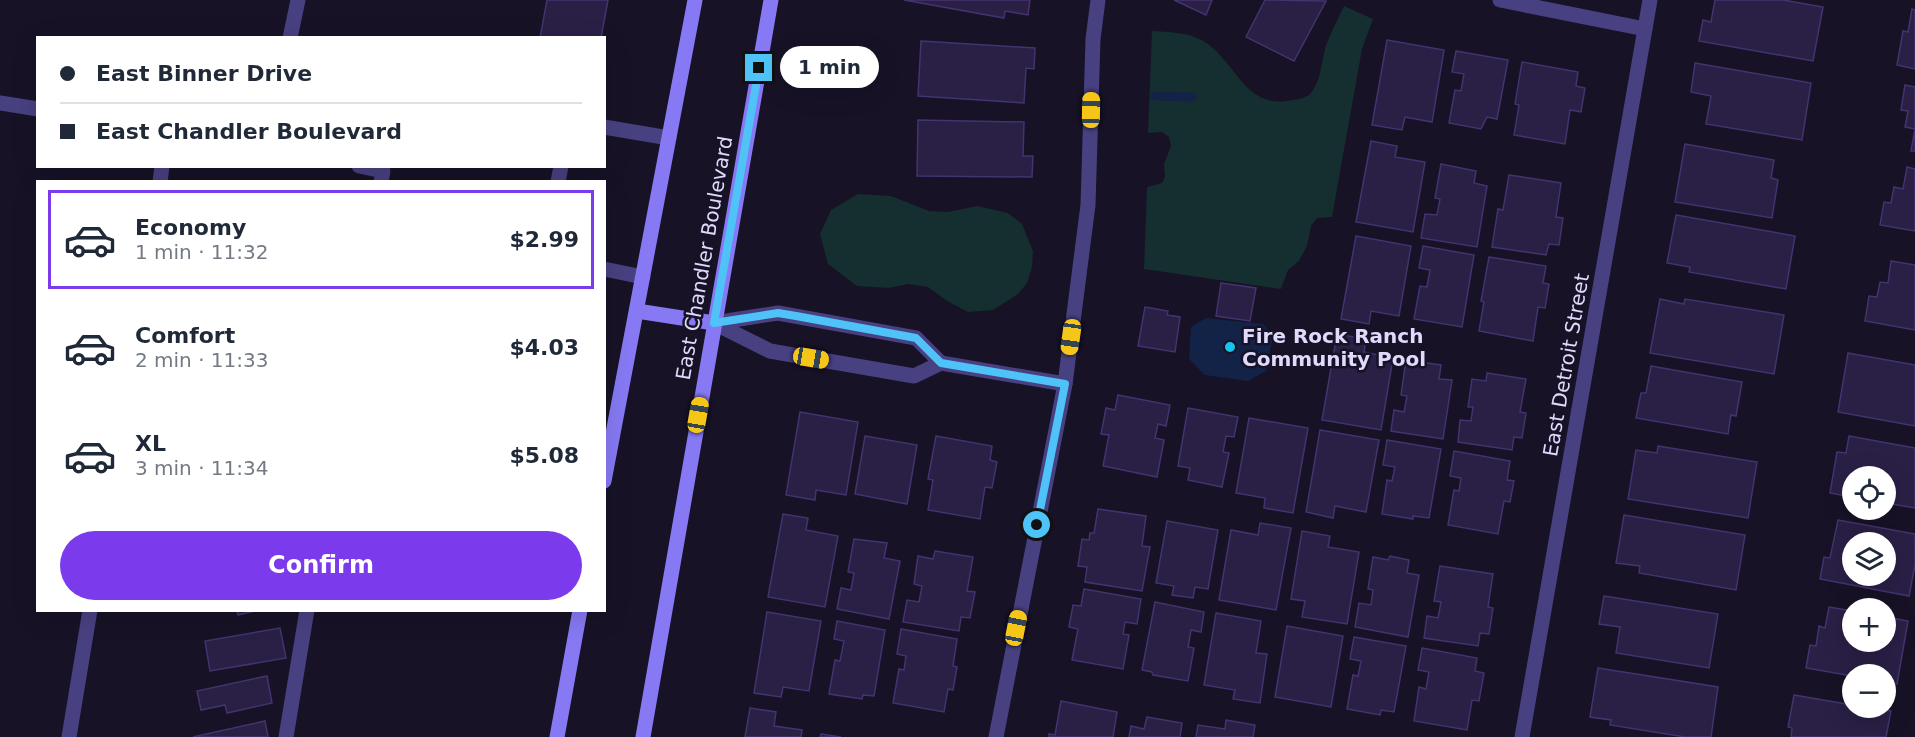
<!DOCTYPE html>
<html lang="en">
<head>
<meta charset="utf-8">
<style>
	body { margin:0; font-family:"DejaVu Sans",sans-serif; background:#f2f2f3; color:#1f2937; height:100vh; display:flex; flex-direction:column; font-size:22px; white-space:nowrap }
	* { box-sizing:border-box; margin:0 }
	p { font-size:20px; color:#747a83 }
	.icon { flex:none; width:33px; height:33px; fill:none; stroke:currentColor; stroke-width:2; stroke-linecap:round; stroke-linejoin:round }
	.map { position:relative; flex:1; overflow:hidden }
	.details { position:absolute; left:36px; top:180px; width:570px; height:432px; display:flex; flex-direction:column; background:#fff; border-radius:0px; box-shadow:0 6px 24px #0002 }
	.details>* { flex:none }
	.banner { position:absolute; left:36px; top:36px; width:570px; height:132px; border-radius:0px; box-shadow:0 6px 24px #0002; display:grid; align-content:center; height:132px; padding:0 24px; background:#fff }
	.tools { position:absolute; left:1842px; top:466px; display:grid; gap:12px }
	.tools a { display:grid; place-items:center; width:54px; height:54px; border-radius:50%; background:#fff; box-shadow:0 6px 24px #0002; font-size:30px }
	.end { position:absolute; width:27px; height:27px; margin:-14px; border:8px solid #4fc3f7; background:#111; box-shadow:0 0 0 3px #111 }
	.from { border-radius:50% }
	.bubble { position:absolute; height:42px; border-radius:21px; background:#fff; box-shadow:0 6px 24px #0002; font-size:20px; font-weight:600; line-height:42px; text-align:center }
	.car { position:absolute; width:18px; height:36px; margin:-18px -9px; border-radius:8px; box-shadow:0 0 4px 2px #0007; background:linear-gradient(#f5c518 24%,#345 0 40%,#f5c518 0 76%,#345 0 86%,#f5c518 0) }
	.banner b { display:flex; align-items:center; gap:21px; height:57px; font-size:22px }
	.banner b+b { border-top:2px solid #e0e1e3 }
	.banner i { width:15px; height:15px; background:#1f2937 }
	ul { padding:10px 0 0; list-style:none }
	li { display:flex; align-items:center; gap:18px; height:99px; margin:0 12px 9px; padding:0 12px; border:3px solid transparent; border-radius:0px }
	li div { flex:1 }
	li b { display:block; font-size:22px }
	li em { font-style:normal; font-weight:600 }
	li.current { border-color:#7c3aed }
	li>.icon { width:54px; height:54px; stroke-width:1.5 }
	.button { display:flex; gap:12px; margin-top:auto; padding:12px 24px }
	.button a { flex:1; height:69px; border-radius:36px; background:#7c3aed; color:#fff; font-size:24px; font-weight:600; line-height:69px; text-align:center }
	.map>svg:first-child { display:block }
</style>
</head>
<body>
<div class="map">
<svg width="1915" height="737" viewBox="0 0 1915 737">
	<rect width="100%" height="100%" fill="#171226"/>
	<g fill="#152e2f">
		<path d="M 1344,6 L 1373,19 L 1362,49 L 1332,217 L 1317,218 L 1311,226 L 1307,246 L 1299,261 L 1288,270 L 1281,289 L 1144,269 L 1147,187 L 1162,183 L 1165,177 L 1164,164 L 1171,146 L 1169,137 L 1162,132 L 1148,133 L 1152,31 C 1166,32 1184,32 1197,38 C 1234,53 1240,107 1287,101 C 1293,100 1303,99 1309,95 C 1322,82 1321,59 1327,43 C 1332,30 1338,18 1344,6 Z"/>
		<path d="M 858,194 L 891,196 L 929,211 L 948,212 L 977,206 L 1008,213 L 1022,224 L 1033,251 L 1032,267 L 1027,283 L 1018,294 L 993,310 L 968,312 L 947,301 L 928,287 L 908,284 L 889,288 L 857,286 L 828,264 L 820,234 L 831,210 Z"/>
	</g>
	<path fill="#132348" d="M 1206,318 L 1263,324 L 1273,336 L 1266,371 L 1248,381 L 1205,375 L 1189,359 L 1191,327 Z"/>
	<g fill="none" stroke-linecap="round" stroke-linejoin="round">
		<path stroke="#132348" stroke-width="9" d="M 1155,96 L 1192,97"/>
	</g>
	<g fill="#2a1f45" stroke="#44336f" stroke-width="1.5" fill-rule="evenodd">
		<path d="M 547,0 L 608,0 L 601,38 L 540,38 Z"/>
		<path d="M 904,0 L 1030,0 L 1028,15 L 1005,11 L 1004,18 Z"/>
		<path d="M 1174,0 L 1212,0 L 1206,15 Z"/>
		<path d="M 1265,0 L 1326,1 L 1294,61 L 1246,37 Z"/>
		<path d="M 1715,0 L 1783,0 L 1823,7 L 1813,61 L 1699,41 L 1703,20 L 1711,22 Z"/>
		<path d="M 1912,9 L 1915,10 L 1915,69 L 1897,65 L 1903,31 L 1908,32 Z"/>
		<path d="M 1387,40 L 1444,50 L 1432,122 L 1405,117 L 1402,130 L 1372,125 Z"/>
		<path d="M 921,41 L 1035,48 L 1034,69 L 1026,68 L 1024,103 L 918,96 Z"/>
		<path d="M 1456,51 L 1508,60 L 1497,119 L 1487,117 L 1481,129 L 1449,123 L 1455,90 L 1461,91 L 1464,74 L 1452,72 Z"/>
		<path d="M 1522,62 L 1578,72 L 1576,86 L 1585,88 L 1581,112 L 1570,110 L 1565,144 L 1514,135 L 1519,105 L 1515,104 Z"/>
		<path d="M 1695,63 L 1811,83 L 1802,140 L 1706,124 L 1711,96 L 1691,92 Z"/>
		<path d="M 1905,85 L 1915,87 L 1915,151 L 1911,151 L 1915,129 L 1905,127 L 1908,111 L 1901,110 Z"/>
		<path d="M 918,120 L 1024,122 L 1023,156 L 1033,156 L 1032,177 L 917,176 Z"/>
		<path d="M 1371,141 L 1397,146 L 1395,157 L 1425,162 L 1413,232 L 1356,222 Z"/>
		<path d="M 1685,144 L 1774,160 L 1771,178 L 1778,180 L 1772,218 L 1675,202 Z"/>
		<path d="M 1441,164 L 1476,171 L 1474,183 L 1487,186 L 1477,247 L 1421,238 L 1425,214 L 1437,215 L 1440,199 L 1435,198 Z"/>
		<path d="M 1907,167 L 1915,169 L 1915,231 L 1880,225 L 1884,202 L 1891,203 L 1894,187 L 1903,189 Z"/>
		<path d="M 1509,175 L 1561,183 L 1556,217 L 1563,218 L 1559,245 L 1549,244 L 1546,255 L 1492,247 L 1498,209 L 1503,210 Z"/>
		<path d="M 1676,215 L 1795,236 L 1786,289 L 1689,272 L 1690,267 L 1667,263 Z"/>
		<path d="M 1356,236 L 1411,246 L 1399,316 L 1371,311 L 1369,324 L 1341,319 Z"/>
		<path d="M 1423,246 L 1474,255 L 1462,327 L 1414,319 L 1420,286 L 1427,287 L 1430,270 L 1419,268 Z"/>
		<path d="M 1489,257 L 1546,266 L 1543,283 L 1549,284 L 1545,308 L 1538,307 L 1533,341 L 1479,331 L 1484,302 L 1481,301 Z"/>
		<path d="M 1891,261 L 1915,265 L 1915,330 L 1865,321 L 1869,296 L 1877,297 L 1880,282 L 1888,283 Z"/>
		<path d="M 1221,283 L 1256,288 L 1250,321 L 1216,316 Z"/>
		<path d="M 1660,299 L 1684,304 L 1685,299 L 1784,315 L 1774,374 L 1650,353 Z"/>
		<path d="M 1145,307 L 1168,311 L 1167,315 L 1180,317 L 1175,352 L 1138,346 Z"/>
		<path d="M 1337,334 L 1366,339 L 1364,352 L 1393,358 L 1381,430 L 1322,420 Z"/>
		<path d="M 1848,353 L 1915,365 L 1915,426 L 1838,412 Z"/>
		<path d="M 1406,360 L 1441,365 L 1439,379 L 1452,380 L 1443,439 L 1391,431 L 1394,410 L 1404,412 L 1407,396 L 1401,395 Z"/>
		<path d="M 1651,366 L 1742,382 L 1736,416 L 1731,415 L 1728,434 L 1636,418 L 1641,393 L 1646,393 Z"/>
		<path d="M 1487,373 L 1526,379 L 1520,412 L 1526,413 L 1522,438 L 1514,437 L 1512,450 L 1458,442 L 1460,420 L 1471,421 L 1473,407 L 1468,407 L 1472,379 L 1486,381 Z"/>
		<path d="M 1118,395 L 1170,405 L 1166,426 L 1158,424 L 1155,438 L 1164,440 L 1157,477 L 1103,466 L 1109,435 L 1101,434 L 1106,408 L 1115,410 Z"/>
		<path d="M 1188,408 L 1238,417 L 1234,437 L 1226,436 L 1223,452 L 1229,453 L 1222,487 L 1188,480 L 1190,468 L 1178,466 Z"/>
		<path d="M 800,412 L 858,422 L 846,495 L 816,490 L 815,500 L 786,495 Z"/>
		<path d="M 1249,418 L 1308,428 L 1293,513 L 1264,508 L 1265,498 L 1236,493 Z"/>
		<path d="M 1320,430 L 1379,440 L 1366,512 L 1335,506 L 1333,518 L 1306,512 Z"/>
		<path d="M 865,436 L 917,445 L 907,504 L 855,494 Z"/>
		<path d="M 936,436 L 992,446 L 990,460 L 997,462 L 992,488 L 985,487 L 980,519 L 928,510 L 933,480 L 928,479 Z"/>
		<path d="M 1849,436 L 1915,448 L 1915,508 L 1886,503 L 1886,477 L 1852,477 L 1852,497 L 1830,493 L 1837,452 L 1846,453 Z"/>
		<path d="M 1387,440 L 1441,449 L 1429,518 L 1413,516 L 1413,519 L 1382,514 L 1387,480 L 1392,481 L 1395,467 L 1383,465 Z"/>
		<path d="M 1658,446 L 1757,462 L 1748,518 L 1628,499 L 1636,450 L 1657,453 Z"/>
		<path d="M 1454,451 L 1510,461 L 1507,480 L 1514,481 L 1510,502 L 1504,501 L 1498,534 L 1448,525 L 1454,490 L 1459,491 L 1461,478 L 1450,476 Z"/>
		<path d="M 1098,509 L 1146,516 L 1142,546 L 1150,547 L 1142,591 L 1085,582 L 1087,567 L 1078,566 L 1082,539 L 1089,540 L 1090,533 L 1094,533 Z"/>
		<path d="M 783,514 L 808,518 L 806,530 L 838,536 L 825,607 L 768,597 Z"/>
		<path d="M 1624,515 L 1745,535 L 1736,590 L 1639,573 L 1640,566 L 1616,563 Z"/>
		<path d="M 1838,520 L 1915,534 L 1915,565 L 1909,596 L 1820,579 L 1824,557 L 1830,558 ZM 1852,543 L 1886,543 L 1886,576 L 1852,576 Z"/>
		<path d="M 1167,521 L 1218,530 L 1208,589 L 1195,587 L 1193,598 L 1172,595 L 1174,586 L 1156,583 Z"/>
		<path d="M 1260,523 L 1291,528 L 1276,610 L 1219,600 L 1231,530 L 1258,535 Z"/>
		<path d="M 1302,531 L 1330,536 L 1328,547 L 1359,552 L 1347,624 L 1302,617 L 1305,601 L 1291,599 Z"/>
		<path d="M 854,539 L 887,543 L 884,558 L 900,561 L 889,619 L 837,609 L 841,588 L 851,590 L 854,573 L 848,572 Z"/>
		<path d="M 935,551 L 973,557 L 967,591 L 975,592 L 970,618 L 961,617 L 959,631 L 903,622 L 907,600 L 919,602 L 922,586 L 914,584 L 918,556 L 933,559 Z"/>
		<path d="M 1390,556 L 1409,560 L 1407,573 L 1419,575 L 1408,637 L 1355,627 L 1359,603 L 1371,605 L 1373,590 L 1368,589 L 1373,557 L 1388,560 Z"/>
		<path d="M 1440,566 L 1493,574 L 1488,607 L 1493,608 L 1489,634 L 1480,633 L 1478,646 L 1424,638 L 1427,616 L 1438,618 L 1441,602 L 1434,601 Z"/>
		<path d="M 1084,589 L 1141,599 L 1137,624 L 1125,622 L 1123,634 L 1129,635 L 1123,669 L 1072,660 L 1078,629 L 1069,627 L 1073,605 L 1081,606 Z"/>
		<path d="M 1604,596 L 1718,614 L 1709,668 L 1616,653 L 1620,627 L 1599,624 Z"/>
		<path d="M 1155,602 L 1204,612 L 1201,632 L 1191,630 L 1188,647 L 1194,648 L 1188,681 L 1153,675 L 1152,672 L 1142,670 Z"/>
		<path d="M 1829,607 L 1852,611 L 1852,642 L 1886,642 L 1886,617 L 1908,621 L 1897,684 L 1886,682 L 1886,675 L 1852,676 L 1806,668 L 1810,645 L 1816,646 L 1819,626 L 1825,628 Z"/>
		<path d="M 237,610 L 259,610 L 238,615 Z"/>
		<path d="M 767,612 L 821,621 L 809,691 L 783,687 L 781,697 L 754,693 Z"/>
		<path d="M 1216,613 L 1261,621 L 1256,653 L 1267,654 L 1260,703 L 1233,699 L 1235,690 L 1204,685 Z"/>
		<path d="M 837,621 L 885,630 L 874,696 L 863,695 L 862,699 L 829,694 L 835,660 L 840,661 L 844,641 L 834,639 Z"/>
		<path d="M 1287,626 L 1343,636 L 1331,707 L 1275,697 Z"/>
		<path d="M 280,628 L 286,658 L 210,671 L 205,641 Z"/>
		<path d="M 901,629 L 957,639 L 953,666 L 957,667 L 953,690 L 948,689 L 944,712 L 893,703 L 899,669 L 904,670 L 906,656 L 897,654 Z"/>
		<path d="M 1354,637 L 1406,646 L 1394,712 L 1381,710 L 1380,715 L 1347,709 L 1353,675 L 1358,676 L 1361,661 L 1350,659 Z"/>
		<path d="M 1422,648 L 1477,658 L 1475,671 L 1484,673 L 1479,701 L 1472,700 L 1467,730 L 1414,721 L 1419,687 L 1426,689 L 1429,672 L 1418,670 Z"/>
		<path d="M 1598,668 L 1718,687 L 1711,737 L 1685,737 L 1610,725 L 1611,720 L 1590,717 Z"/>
		<path d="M 267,676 L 272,703 L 227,713 L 225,705 L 201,710 L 197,691 Z"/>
		<path d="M 1794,695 L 1852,705 L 1852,708 L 1871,708 L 1891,711 L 1886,737 L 1791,737 L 1792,728 L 1788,727 Z"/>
		<path d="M 1061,701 L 1117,712 L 1113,737 L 1049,737 L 1049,734 L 1055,735 Z"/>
		<path d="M 750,708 L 776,712 L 774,726 L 802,730 L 801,737 L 745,737 Z"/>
		<path d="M 1147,717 L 1182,723 L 1180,737 L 1129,737 L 1131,726 L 1144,729 Z"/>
		<path d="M 1226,720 L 1255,725 L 1253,737 L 1196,737 L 1198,725 L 1225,729 Z"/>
		<path d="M 265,721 L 268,737 L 193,737 Z"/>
		<path d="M 821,734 L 841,737 L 820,737 Z"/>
	</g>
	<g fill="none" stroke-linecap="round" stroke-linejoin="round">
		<g stroke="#484181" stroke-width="15">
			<path d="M 290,38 L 298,0"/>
			<path d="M 0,103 L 38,109"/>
			<path d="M 604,127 L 669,138"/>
			<path d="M 359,166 L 383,171 L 381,182"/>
			<path d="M 160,182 L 162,166"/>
			<path d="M 558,182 L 561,166"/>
			<path d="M 604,269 L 643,277"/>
			<path d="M 69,737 L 90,610"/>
			<path d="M 286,737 L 307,610"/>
		</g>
		<g stroke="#484181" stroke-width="15">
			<path d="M 1500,0 L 1645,29"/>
			<path d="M 714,323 L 778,313 L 916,338 L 941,363 L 1065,384"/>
			<path d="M 714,323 L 770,351 L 914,376 L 941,363"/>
			<path d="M 996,737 L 1065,384 L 1088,205 L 1093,39 L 1098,0"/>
			<path d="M 1522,737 L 1650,0"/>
		</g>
		<g stroke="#8679f3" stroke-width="15">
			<path d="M 637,311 L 714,323"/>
			<path d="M 604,481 L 695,0"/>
			<path d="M 557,737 L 580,610"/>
			<path d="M 643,737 L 771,0"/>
		</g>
	</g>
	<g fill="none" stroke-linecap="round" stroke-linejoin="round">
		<path stroke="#4fc3f7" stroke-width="8" d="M 759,68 L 714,323 L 778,313 L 796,316 L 916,338 L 941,363 L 1065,384 L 1037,525"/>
	</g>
	<circle fill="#16c5eb" stroke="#171226" stroke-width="2" cx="1230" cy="347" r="6"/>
	<g text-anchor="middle" stroke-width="5" stroke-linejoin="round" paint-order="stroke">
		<g font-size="20" fill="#e0dafc" stroke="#171226">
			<text transform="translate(704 258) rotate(-80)" y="7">East Chandler Boulevard</text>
			<text transform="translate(1566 365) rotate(-80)" y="7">East Detroit Street</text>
		</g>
		<g font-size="20" font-weight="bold" fill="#e0dafc" stroke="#171226" text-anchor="start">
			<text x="1242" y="343">Fire Rock Ranch<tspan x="1242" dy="23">Community Pool</tspan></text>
		</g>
	</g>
</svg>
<div class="tools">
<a><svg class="icon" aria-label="locate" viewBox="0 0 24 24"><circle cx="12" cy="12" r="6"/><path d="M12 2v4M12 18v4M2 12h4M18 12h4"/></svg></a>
<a><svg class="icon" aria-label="layers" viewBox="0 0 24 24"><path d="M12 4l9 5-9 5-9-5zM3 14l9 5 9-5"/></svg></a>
<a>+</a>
<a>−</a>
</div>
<i class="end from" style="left:1037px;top:525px"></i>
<i class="end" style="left:759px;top:68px"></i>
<div class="bubble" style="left:780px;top:46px;width:99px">1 min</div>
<i class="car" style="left:1091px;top:110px;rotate:1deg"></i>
<i class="car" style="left:1071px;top:337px;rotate:188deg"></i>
<i class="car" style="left:811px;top:358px;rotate:100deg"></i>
<i class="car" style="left:698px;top:415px;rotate:10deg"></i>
<i class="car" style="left:1016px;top:628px;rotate:11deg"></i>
<div class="banner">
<b><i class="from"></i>East Binner Drive</b>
<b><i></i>East Chandler Boulevard</b>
</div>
<section class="details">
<ul>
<li class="current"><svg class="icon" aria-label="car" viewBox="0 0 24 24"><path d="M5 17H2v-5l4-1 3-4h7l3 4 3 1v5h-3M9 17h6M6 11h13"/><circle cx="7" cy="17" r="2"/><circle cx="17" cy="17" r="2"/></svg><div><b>Economy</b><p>1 min · 11:32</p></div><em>$2.99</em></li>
<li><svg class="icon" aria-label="car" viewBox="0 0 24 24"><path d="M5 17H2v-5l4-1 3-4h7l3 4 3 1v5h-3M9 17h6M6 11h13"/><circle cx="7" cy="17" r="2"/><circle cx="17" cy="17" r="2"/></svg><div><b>Comfort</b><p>2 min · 11:33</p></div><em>$4.03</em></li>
<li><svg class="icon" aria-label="car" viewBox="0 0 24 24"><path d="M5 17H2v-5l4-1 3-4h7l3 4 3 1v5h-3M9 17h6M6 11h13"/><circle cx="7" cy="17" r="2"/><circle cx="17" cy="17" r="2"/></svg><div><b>XL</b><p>3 min · 11:34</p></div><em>$5.08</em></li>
</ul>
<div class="button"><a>Confirm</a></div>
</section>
</div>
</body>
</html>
